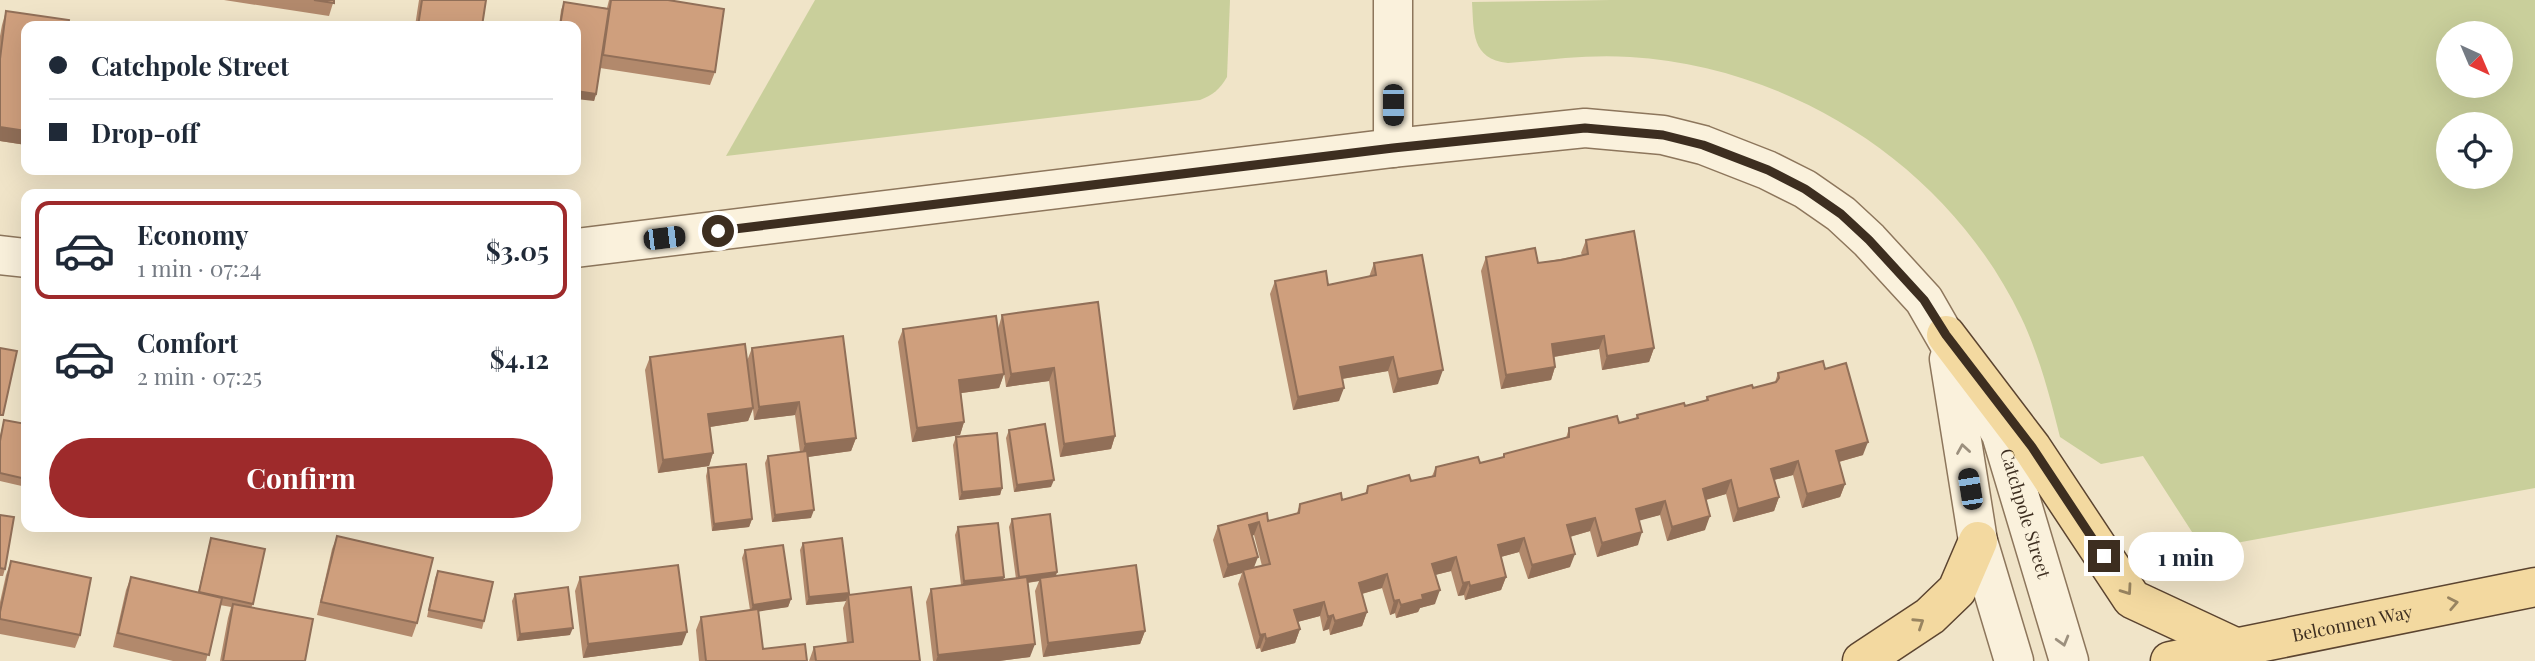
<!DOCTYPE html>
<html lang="en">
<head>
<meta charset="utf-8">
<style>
	body { margin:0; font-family:"Playfair Display",serif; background:#f2f2f3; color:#1f2937; height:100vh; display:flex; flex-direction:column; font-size:26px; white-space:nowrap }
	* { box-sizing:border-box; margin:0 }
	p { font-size:23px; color:#747a83 }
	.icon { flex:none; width:38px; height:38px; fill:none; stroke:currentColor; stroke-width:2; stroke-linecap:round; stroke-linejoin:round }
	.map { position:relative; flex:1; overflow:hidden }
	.panel { position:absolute; left:21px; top:189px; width:560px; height:343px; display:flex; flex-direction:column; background:#fff; border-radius:14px; box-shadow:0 7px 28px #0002 }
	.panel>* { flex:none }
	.hud { position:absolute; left:21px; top:21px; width:560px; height:154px; border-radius:14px; box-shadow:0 7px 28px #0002; display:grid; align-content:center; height:154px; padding:0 28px; background:#fff }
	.needle { width:46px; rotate:136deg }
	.tools { position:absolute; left:2436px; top:21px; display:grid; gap:14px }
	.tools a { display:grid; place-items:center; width:77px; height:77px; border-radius:50%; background:#fff; box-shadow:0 7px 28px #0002; font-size:35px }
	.end { position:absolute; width:32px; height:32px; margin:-16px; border:9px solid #3d2e20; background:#fff; box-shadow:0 0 0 4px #fff }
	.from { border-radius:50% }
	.bubble { position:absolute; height:49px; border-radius:24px; background:#fff; box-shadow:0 7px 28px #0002; font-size:23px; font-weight:700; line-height:49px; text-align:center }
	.car { position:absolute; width:21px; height:42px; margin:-21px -10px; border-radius:9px; box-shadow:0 0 5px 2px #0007; background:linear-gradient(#222 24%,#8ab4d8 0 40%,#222 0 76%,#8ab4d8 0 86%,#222 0) }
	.hud b { display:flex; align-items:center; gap:24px; height:66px; font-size:26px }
	.hud b+b { border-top:2px solid #e0e1e3 }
	.hud i { width:18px; height:18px; background:#1f2937 }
	ul { padding:12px 0 0; list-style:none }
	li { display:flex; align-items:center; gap:21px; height:98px; margin:0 14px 10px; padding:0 14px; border:4px solid transparent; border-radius:14px }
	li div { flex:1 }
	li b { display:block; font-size:26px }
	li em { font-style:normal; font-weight:700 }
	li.selected { border-color:#9e2a2b }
	li>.icon { width:63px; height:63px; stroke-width:1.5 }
	.button { display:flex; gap:14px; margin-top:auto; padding:14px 28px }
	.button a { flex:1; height:80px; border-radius:42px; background:#9e2a2b; color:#fff; font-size:28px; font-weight:700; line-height:80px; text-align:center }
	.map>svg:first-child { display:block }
</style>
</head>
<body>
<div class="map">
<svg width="2535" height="661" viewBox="0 0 2535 661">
	<rect width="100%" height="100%" fill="#f0e4c8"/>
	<g fill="#c9cf9b" fill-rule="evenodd">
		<path d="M 815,0 L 1230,0 L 1227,77 C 1220,89 1213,95 1200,100 L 726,156 Z"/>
		<path d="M 1611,0 L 2535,0 L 2535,488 L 2203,549 L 2143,456 L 2101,464 L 2060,437 C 2050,396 2039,355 2021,317 C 1949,167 1794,67 1630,57 C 1589,54 1549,60 1508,63 C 1471,59 1474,32 1472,2 ZM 2448,33 L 2501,33 L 2501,86 L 2448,86 ZM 2448,124 L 2501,124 L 2501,177 L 2448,177 Z"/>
	</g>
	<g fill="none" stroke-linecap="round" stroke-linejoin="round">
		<defs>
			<g id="tertiary">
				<path d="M 1393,0 L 1393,148"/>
				<path id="s1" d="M 576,248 L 1393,148 L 1585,128 L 1663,135 L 1703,145 L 1767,170 L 1805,189 L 1841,214 L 1869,240 L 1924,300 L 2001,434 L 2069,661"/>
				<path d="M 0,255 L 26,258"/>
				<path d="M 1949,359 L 1978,541 L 2014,661"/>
			</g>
			<g id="primary">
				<path d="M 1946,335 L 2032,448 L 2132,599 L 2235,647"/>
				<path d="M 1862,661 L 1930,616 L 1957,590 L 1978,541"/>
				<path id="s2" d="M 2170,661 L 2535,587"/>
			</g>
		</defs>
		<use href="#tertiary" stroke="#8d765c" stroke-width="41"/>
		<use href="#primary" stroke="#5b4430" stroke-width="41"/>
		<use href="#tertiary" stroke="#faf1dc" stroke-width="38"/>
		<use href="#primary" stroke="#f3d9a0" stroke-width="38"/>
	</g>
	<g fill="#b2896c" fill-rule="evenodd">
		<path d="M 224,0 L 334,0 L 329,16 Z"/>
		<path d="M 419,0 L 486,0 L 482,26 L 415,26 Z"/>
		<path d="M 609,0 L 668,0 L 715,72 L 710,85 L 600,68 L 596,94 L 594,101 L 576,26 L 559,26 L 561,10 L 564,2 L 607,8 Z"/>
		<path d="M 6,11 L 26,26 L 26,145 L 0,141 L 0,36 L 2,25 Z"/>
		<path d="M 1586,240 L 1654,348 L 1649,362 L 1602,370 L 1599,349 L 1554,357 L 1555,367 L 1551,380 L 1501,389 L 1481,271 L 1486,257 L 1538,263 L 1582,255 L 1581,253 Z"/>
		<path d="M 1374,263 L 1438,384 L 1393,393 L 1388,371 L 1342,379 L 1339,401 L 1293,410 L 1270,294 L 1275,281 L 1328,285 L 1369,277 Z"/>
		<path d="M 1098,302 L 1115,436 L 1111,449 L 1060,457 L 1049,381 L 1006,387 L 998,329 L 1002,315 Z"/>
		<path d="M 903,329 L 1004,374 L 999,388 L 961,393 L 964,422 L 960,435 L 912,442 L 898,342 Z"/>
		<path d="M 752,348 L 856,438 L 851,451 L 807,457 L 811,518 L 772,522 L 765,463 L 768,456 L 800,452 L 795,415 L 754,420 L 753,409 L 748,421 L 710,427 L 713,453 L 709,466 L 658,473 L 645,370 L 650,357 L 747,361 Z"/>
		<path d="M 1825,369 L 1863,455 L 1839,462 L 1845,484 L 1840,497 L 1802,508 L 1793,475 L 1774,480 L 1779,497 L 1774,511 L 1733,522 L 1726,494 L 1706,500 L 1705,530 L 1667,541 L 1660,515 L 1639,520 L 1638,545 L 1597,557 L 1590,531 L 1570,537 L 1570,567 L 1528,579 L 1519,552 L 1501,557 L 1506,577 L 1501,590 L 1465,600 L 1464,595 L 1458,596 L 1451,571 L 1435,575 L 1435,604 L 1420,608 L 1418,612 L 1396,618 L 1395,613 L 1390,615 L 1382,588 L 1362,594 L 1367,612 L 1362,626 L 1330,635 L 1329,629 L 1323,631 L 1320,616 L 1297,622 L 1300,629 L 1295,643 L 1261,652 L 1260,648 L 1256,649 L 1238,584 L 1242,573 L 1223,578 L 1213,540 L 1218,526 L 1268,521 L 1297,513 L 1300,504 L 1342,500 L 1365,494 L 1368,486 L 1411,481 L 1432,476 L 1436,467 L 1480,463 L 1503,457 L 1504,454 L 1566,438 L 1569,428 L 1619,423 L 1636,418 L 1637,415 L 1685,406 L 1705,401 L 1707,397 L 1753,388 L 1775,382 L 1778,373 ZM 1254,535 L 1262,566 L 1254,568 L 1252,536 Z"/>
		<path d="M 4,420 L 26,424 L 26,487 L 0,481 L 0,436 Z"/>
		<path d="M 1009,430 L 1051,487 L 1014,492 L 1006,438 Z"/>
		<path d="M 956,437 L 1002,488 L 1000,495 L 959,500 L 953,445 Z"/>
		<path d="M 708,468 L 752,519 L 749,527 L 712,531 L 706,476 Z"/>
		<path d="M 0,515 L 5,569 L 3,576 L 0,576 Z"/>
		<path d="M 1012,519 L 1057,572 L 1056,576 L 1145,631 L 1140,644 L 1043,657 L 1035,591 L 1039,581 L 1028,583 L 1030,657 L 999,661 L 933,661 L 926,602 L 931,589 L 961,585 L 955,535 L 958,527 L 1004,577 L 1003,580 L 1016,579 L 1009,527 Z"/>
		<path d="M 337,536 L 417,623 L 412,637 L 317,615 L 332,549 Z"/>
		<path d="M 211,538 L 253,604 L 251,608 L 305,661 L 220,661 L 228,618 L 231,607 L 220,605 L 206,661 L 173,661 L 113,647 L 126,590 L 131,577 L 198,593 L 209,545 Z"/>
		<path d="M 803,543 L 849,593 L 848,595 L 920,661 L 809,661 L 814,647 L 847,643 L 843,608 L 846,601 L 806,605 L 800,550 Z"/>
		<path d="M 745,550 L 791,599 L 788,607 L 758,611 L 763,649 L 807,661 L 699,661 L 696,630 L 701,617 L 750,610 L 742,558 Z"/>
		<path d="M 11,561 L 80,635 L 75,648 L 0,634 L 0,602 L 6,575 Z"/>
		<path d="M 438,571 L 484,621 L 482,629 L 427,617 L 435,578 Z"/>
		<path d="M 580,577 L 682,645 L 583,658 L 575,591 Z"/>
		<path d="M 515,594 L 570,635 L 517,641 L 512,601 Z"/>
	</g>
	<g fill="#916f58">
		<path d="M 576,91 L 596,94 L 594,101 L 576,99 Z"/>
		<path d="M 0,127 L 26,131 L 26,145 L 0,141 Z"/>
		<path d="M 1604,336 L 1599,349 L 1547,358 L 1552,344 Z"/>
		<path d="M 1654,348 L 1649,362 L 1602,370 L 1607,356 Z"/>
		<path d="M 1393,357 L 1388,371 L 1335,380 L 1340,367 Z"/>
		<path d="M 1555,367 L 1551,380 L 1501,389 L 1506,375 Z"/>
		<path d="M 1054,368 L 1049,381 L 1006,387 L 1011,374 Z"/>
		<path d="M 1443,370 L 1438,384 L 1393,393 L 1398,379 Z"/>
		<path d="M 1004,374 L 999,388 L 954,394 L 959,380 Z"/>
		<path d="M 1344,388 L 1339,401 L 1293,410 L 1298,397 Z"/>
		<path d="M 799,402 L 795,415 L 754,420 L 759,407 Z"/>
		<path d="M 753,408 L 748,421 L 703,428 L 708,414 Z"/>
		<path d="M 964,422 L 960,435 L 912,442 L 917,428 Z"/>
		<path d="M 1115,436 L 1111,449 L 1060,457 L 1064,444 Z"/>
		<path d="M 856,438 L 851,451 L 801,458 L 805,444 Z"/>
		<path d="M 1868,442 L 1863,455 L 1831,464 L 1836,451 Z"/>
		<path d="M 713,453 L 709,466 L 658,473 L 663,460 Z"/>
		<path d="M 1798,461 L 1793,475 L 1766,482 L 1771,469 Z"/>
		<path d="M 1054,480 L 1051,487 L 1014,492 L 1017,485 Z"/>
		<path d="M 1731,480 L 1726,494 L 1698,502 L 1703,489 Z"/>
		<path d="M 1845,484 L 1840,497 L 1802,508 L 1807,494 Z"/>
		<path d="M 1002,488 L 1000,495 L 959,500 L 962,492 Z"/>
		<path d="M 1779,497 L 1774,511 L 1733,522 L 1738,509 Z"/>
		<path d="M 1665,501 L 1660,515 L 1631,523 L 1636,509 Z"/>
		<path d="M 814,510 L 811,518 L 772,522 L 775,515 Z"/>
		<path d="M 1710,516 L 1705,530 L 1667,541 L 1672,527 Z"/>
		<path d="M 1595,518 L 1590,531 L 1562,539 L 1567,525 Z"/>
		<path d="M 752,519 L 749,527 L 712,531 L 714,524 Z"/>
		<path d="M 1259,522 L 1254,535 L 1244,538 L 1249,525 Z"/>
		<path d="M 1642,532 L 1638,545 L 1597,557 L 1602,543 Z"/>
		<path d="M 1524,538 L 1519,552 L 1493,559 L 1498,545 Z"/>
		<path d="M 1575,554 L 1570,567 L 1528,579 L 1532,565 Z"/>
		<path d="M 1258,557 L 1253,570 L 1243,570 L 1242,573 L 1223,578 L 1228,565 Z"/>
		<path d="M 1456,557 L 1451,571 L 1427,577 L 1432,564 Z"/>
		<path d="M 1057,572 L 1054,579 L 1040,578 L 1039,581 L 1016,584 L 1019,577 Z"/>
		<path d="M 1387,574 L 1382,588 L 1354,596 L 1359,583 Z"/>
		<path d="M 1004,577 L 1002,584 L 961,588 L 964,581 Z"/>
		<path d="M 1506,577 L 1501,590 L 1465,600 L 1470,586 Z"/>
		<path d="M 1469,582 L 1464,595 L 1458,596 L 1463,583 Z"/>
		<path d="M 1440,590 L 1435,604 L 1420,608 L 1418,612 L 1396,618 L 1401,605 L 1422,595 Z"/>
		<path d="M 849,593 L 846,601 L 806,605 L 809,597 Z"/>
		<path d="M 791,599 L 788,607 L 750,613 L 753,605 Z"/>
		<path d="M 1399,600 L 1395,613 L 1390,615 L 1394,601 Z"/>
		<path d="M 1324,602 L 1320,616 L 1290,624 L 1294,610 Z"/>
		<path d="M 1367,612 L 1362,626 L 1330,635 L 1335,621 Z"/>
		<path d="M 1333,615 L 1329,629 L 1323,631 L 1328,617 Z"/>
		<path d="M 573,628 L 570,635 L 517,641 L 520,634 Z"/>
		<path d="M 1300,629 L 1295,643 L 1261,652 L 1266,639 Z"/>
		<path d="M 1145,631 L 1140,644 L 1043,657 L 1048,643 Z"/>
		<path d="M 687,632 L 682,645 L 583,658 L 588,644 Z"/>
		<path d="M 1265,634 L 1260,648 L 1256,649 L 1260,635 Z"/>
		<path d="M 1035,644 L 1030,657 L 999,661 L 936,661 L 938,655 Z"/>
	</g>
	<g fill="#cf9f7d" stroke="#916f58" stroke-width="2">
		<path d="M 314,0 L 334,0 L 334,3 Z"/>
		<path d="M 422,0 L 486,0 L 482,26 L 418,26 Z"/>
		<path d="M 611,0 L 668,0 L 724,9 L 715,72 L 603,55 Z"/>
		<path d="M 564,2 L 609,9 L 596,94 L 576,91 L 576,26 L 560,26 Z"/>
		<path d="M 6,11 L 69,20 L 68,26 L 26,26 L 26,131 L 0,127 L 0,59 Z"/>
		<path d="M 1634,231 L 1654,348 L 1607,356 L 1604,336 L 1552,344 L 1555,367 L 1506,375 L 1486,257 L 1535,248 L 1538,263 L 1561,260 L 1588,254 L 1586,240 Z"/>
		<path d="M 1422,255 L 1443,370 L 1398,379 L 1393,357 L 1340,367 L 1344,388 L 1298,397 L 1275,281 L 1326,271 L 1328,285 L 1376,275 L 1374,263 Z"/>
		<path d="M 1098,302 L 1115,436 L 1064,444 L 1054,368 L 1011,374 L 1002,315 Z"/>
		<path d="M 996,316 L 1004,374 L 959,380 L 964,422 L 917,428 L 903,329 Z"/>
		<path d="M 843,336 L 856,438 L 805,444 L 799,402 L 759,407 L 752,348 Z"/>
		<path d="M 745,344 L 753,408 L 708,414 L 713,453 L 663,460 L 650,357 Z"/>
		<path d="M 0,348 L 17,351 L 3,415 L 0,415 Z"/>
		<path d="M 1823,361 L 1825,369 L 1846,363 L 1868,442 L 1836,451 L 1845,484 L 1807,494 L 1798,461 L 1771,469 L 1779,497 L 1738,509 L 1731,480 L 1703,489 L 1710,516 L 1672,527 L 1665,501 L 1636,509 L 1642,532 L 1602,543 L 1595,518 L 1567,525 L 1575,554 L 1532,565 L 1524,538 L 1498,545 L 1506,577 L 1470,586 L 1469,582 L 1463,583 L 1456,557 L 1432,564 L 1440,590 L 1422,595 L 1423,599 L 1401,605 L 1399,600 L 1394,601 L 1387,574 L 1359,583 L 1367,612 L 1335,621 L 1333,615 L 1328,617 L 1324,602 L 1294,610 L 1300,629 L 1266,639 L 1265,634 L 1260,635 L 1243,570 L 1270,564 L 1259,522 L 1249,525 L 1258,557 L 1228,565 L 1218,526 L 1267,513 L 1268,521 L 1299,513 L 1300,504 L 1341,493 L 1342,500 L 1367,493 L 1368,486 L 1409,475 L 1411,481 L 1435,476 L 1436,467 L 1478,457 L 1480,463 L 1504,457 L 1504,454 L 1569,437 L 1569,428 L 1617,416 L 1619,423 L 1638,418 L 1637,415 L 1684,403 L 1685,406 L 1708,400 L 1707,397 L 1752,385 L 1753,388 L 1776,382 L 1779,378 L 1778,373 Z"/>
		<path d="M 4,420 L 26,424 L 26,479 L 0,473 L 0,441 Z"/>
		<path d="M 1045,424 L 1054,480 L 1017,485 L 1009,430 Z"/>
		<path d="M 997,433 L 1002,488 L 962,492 L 956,437 Z"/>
		<path d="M 807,451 L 814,510 L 775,515 L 768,456 Z"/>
		<path d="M 746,464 L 752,519 L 714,524 L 708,468 Z"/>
		<path d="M 1050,514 L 1057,572 L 1019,577 L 1012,519 Z"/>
		<path d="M 0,515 L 14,517 L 5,569 L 0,568 Z"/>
		<path d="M 998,523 L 1004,577 L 964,581 L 958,527 Z"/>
		<path d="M 337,536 L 433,558 L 417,623 L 321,602 Z"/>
		<path d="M 211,538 L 265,549 L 253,604 L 199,592 Z"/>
		<path d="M 842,538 L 849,593 L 809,597 L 803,543 Z"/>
		<path d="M 783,545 L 791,599 L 753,605 L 745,550 Z"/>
		<path d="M 11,561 L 91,578 L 80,635 L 0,619 L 0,612 Z"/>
		<path d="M 678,565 L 687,632 L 588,644 L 580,577 Z"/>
		<path d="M 1136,565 L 1145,631 L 1048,643 L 1040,578 Z"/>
		<path d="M 438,571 L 493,582 L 484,621 L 429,610 Z"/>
		<path d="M 131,577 L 222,598 L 209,655 L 118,633 Z"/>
		<path d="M 1027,577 L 1035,644 L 938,655 L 931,589 Z"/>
		<path d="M 568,587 L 573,628 L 520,634 L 515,594 Z"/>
		<path d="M 911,587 L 920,661 L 816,661 L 814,647 L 853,642 L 848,595 Z"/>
		<path d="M 233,604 L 313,619 L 305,661 L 223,661 Z"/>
		<path d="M 758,609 L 763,649 L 805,644 L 807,661 L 706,661 L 701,617 Z"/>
	</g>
	<defs><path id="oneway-chevron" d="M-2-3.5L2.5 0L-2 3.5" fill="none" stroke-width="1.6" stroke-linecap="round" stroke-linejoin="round" transform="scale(1.75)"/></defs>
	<g stroke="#9c907e">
		<use href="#oneway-chevron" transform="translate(1963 449) rotate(-99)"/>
		<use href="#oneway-chevron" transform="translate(2063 641) rotate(74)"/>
	</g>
	<g stroke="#988460">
		<use href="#oneway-chevron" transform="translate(2127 590) rotate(55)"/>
		<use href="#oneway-chevron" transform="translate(2453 603) rotate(-11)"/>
		<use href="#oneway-chevron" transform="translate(1919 623) rotate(-33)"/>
	</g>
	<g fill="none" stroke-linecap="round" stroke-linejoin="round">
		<path stroke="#3d2e20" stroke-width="9" d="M 718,231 L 1393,148 L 1585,128 L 1663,135 L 1703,145 L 1768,170 L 1805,189 L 1841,214 L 1869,240 L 1924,300 L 1946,335 L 2032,447 L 2104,556"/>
	</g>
	<g text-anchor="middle" stroke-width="7" stroke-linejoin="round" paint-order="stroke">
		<g font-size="18" fill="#3d2e20" stroke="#f7eed8">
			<text dy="6" stroke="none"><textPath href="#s1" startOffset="1648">Catchpole Street</textPath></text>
			<text dy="6" stroke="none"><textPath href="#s2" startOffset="186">Belconnen Way</textPath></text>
		</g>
	</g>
</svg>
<div class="tools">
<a><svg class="needle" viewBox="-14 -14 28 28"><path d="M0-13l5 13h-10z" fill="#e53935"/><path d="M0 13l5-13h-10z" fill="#747a83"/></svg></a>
<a><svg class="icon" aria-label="locate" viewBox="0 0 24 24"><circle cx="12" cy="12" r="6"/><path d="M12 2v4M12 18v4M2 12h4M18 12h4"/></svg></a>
</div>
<i class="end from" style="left:718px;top:231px"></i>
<i class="end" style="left:2104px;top:556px"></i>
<div class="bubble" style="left:2128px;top:532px;width:116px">1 min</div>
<i class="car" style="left:1393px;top:105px;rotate:180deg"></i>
<i class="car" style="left:664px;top:238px;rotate:83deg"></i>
<i class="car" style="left:1970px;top:489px;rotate:351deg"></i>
<div class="hud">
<b><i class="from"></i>Catchpole Street</b>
<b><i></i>Drop-off</b>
</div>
<section class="panel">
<ul>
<li class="selected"><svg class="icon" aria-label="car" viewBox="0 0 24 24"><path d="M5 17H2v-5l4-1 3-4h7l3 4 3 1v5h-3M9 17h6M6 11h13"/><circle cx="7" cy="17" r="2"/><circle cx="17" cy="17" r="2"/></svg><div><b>Economy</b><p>1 min · 07:24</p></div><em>$3.05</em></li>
<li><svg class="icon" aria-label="car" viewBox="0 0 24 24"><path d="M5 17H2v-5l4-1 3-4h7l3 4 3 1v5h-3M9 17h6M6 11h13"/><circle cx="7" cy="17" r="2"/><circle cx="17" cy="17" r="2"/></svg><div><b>Comfort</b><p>2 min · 07:25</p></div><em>$4.12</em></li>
</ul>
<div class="button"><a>Confirm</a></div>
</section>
</div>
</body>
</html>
